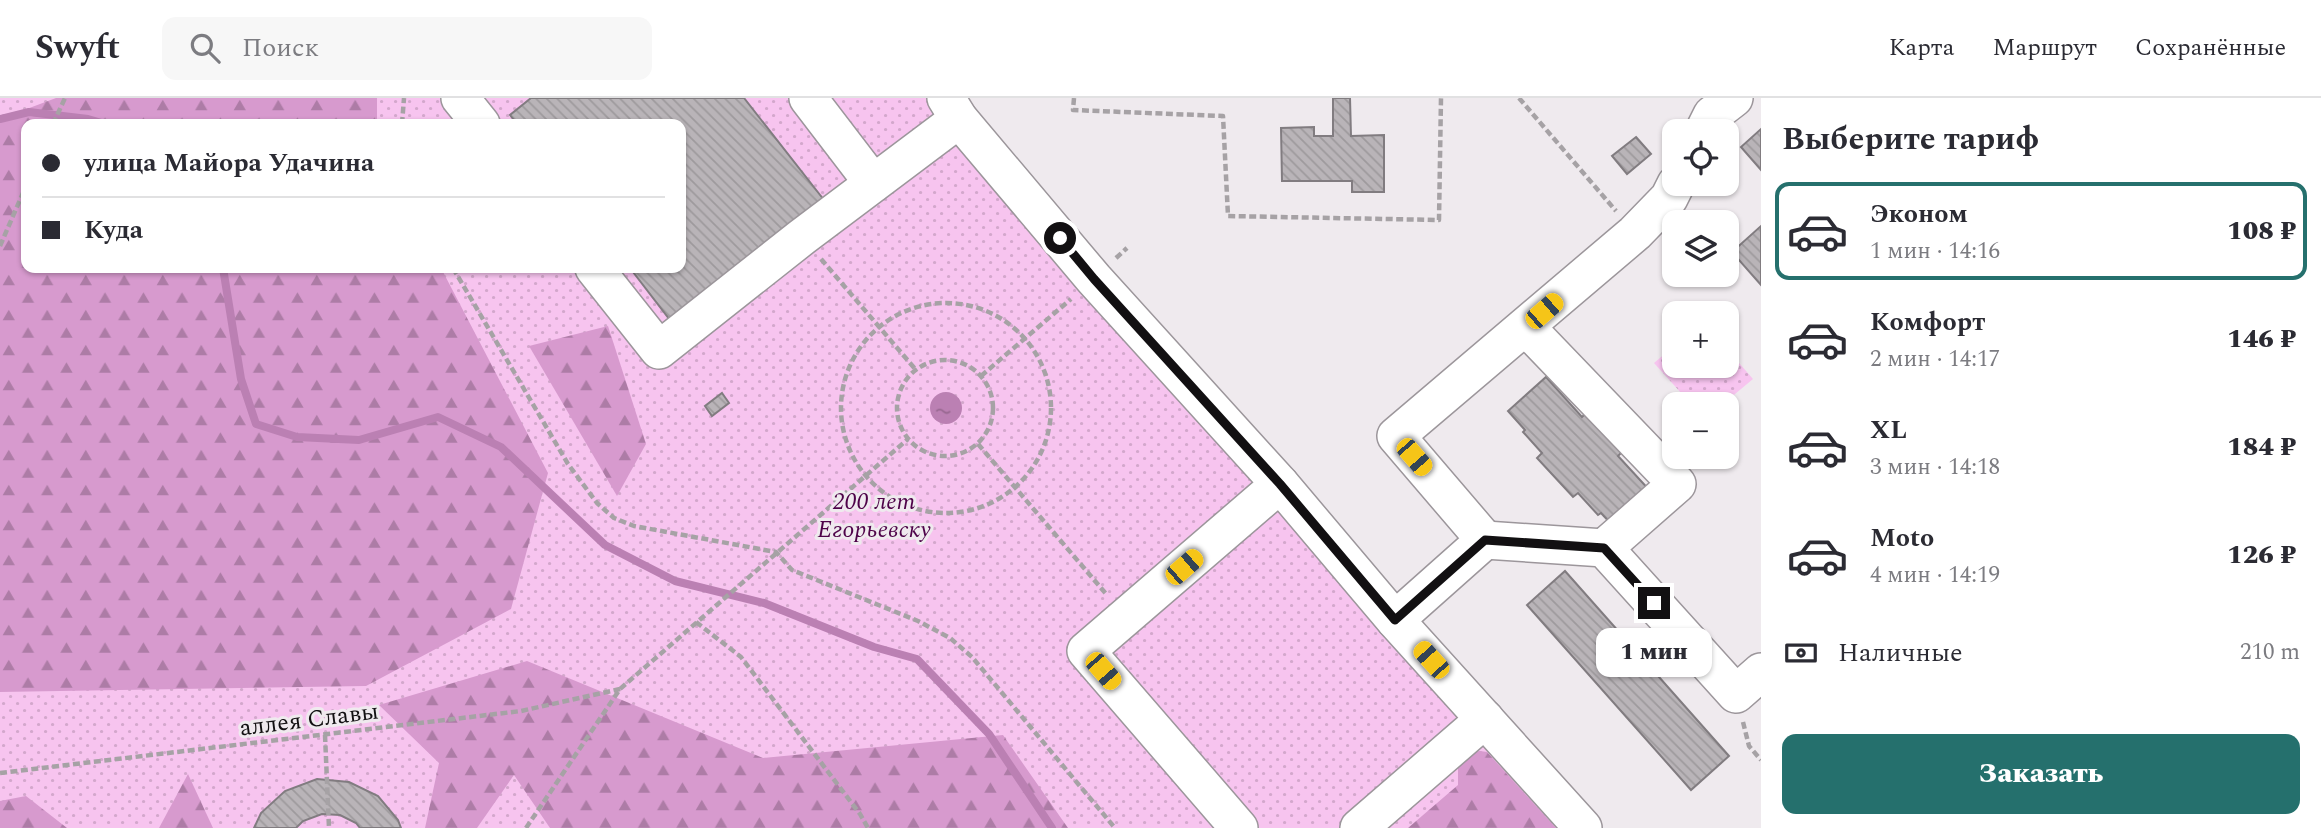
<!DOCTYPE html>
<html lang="ru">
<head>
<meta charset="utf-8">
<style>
	body { margin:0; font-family:Spectral,serif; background:#f7f7f7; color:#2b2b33; height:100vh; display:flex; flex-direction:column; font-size:26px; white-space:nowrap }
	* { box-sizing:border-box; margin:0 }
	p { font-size:23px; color:#7c7c81 }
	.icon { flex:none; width:38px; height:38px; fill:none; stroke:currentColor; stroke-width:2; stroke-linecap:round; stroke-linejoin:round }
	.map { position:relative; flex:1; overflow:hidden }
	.drawer { display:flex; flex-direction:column; background:#fff; width:560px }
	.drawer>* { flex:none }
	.top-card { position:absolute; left:21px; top:21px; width:665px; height:154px; border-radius:14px; box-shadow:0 2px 5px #0004; display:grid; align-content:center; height:154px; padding:0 21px; background:#fff }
	.buttons { position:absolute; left:1662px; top:21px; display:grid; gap:14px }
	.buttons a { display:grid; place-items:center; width:77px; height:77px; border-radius:14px; background:#fff; box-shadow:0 2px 5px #0004; font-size:35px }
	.end { position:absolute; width:32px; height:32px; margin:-16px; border:9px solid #121012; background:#fff; box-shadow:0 0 0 4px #fff }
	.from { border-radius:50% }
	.bubble { position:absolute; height:49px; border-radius:14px; background:#fff; box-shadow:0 2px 5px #0004; font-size:23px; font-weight:800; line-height:49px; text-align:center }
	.car { position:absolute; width:21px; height:42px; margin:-21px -10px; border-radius:9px; box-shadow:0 0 5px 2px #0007; background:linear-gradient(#f5c518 24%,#345 0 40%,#f5c518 0 76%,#345 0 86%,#f5c518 0) }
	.top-card b { display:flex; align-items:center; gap:24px; height:66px; font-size:26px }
	.top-card b+b { border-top:2px solid #e1e1e2 }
	.top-card i { width:18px; height:18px; background:#2b2b33 }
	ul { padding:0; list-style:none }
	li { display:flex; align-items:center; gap:21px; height:98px; margin:0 14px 10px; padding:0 7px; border:4px solid transparent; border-radius:14px }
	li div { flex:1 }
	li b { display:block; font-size:26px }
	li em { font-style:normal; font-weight:800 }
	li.on { border-color:#25706d }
	li>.icon { width:63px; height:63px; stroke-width:1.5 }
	h2 { padding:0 21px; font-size:32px; line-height:84px }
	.pay { display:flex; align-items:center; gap:18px; height:77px; padding:0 21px; font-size:26px }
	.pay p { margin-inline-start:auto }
	.action { display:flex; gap:14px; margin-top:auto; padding:14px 21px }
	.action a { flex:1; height:80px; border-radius:14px; background:#25706d; color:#fff; font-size:28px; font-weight:800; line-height:80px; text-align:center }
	header { display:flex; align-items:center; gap:42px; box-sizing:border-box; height:98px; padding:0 35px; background:#fff; border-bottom:2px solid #e1e1e2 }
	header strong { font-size:33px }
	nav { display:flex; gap:38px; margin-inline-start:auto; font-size:24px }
	.search { width:490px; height:63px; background:#f7f7f7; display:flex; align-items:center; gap:18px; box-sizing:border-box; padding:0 24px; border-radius:14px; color:#7c7c81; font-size:26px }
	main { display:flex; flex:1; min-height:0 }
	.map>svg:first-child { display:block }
</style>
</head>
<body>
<header>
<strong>Swyft</strong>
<div class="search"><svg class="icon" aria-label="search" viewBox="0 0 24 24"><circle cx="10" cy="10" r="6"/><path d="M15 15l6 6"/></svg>Поиск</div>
<nav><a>Карта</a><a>Маршрут</a><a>Сохранённые</a></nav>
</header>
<main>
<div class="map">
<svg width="1761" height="730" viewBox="0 0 1761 730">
	<defs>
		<pattern id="grass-dots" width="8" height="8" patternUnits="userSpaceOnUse" patternTransform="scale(1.75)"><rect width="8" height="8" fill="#f7c4ef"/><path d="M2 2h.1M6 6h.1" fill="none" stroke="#d3a7cc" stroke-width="1.8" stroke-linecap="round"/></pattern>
		<pattern id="forest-firs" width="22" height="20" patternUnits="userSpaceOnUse" patternTransform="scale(1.75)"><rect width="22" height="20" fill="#d79ace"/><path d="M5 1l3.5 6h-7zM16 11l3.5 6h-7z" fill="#ad7ca6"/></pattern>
		<pattern id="water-ripples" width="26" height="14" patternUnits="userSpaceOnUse" patternTransform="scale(1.75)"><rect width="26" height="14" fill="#bb80b3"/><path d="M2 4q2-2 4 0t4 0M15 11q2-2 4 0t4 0" fill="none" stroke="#976790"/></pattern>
		<pattern id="building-back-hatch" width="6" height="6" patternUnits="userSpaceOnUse" patternTransform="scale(1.75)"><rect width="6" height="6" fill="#b9b4b8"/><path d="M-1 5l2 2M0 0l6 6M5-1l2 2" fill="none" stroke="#9e9a9d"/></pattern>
	</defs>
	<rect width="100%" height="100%" fill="#efeaee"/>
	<g fill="url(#grass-dots)" fill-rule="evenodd">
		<path d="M 0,0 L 931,0 L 1571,730 L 0,730 ZM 26,26 L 681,26 L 681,170 L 26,170 Z"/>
		<path d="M 1675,247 L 1675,268 L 1727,268 L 1727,251 L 1753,281 L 1723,306 L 1691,306 L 1654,265 Z"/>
	</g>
	<g fill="url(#forest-firs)">
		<path d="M 56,0 L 377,0 L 377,26 L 26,26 L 26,170 L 441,170 L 548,375 L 511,511 L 366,588 L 0,594 L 0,21 Z"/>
		<path d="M 608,228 L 646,346 L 617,398 L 529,248 Z"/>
		<path d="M 527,563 L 763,660 L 1003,637 L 1068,730 L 550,730 L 514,677 L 477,730 L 425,730 L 439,665 L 379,607 Z"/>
		<path d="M 1480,653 L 1487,654 L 1556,730 L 1408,730 L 1458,687 L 1458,661 L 1471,654 Z"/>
		<path d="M 188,676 L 213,730 L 159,730 Z"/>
		<path d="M 26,698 L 67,730 L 0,730 L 0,703 Z"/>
	</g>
	<circle fill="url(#water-ripples)" cx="946" cy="310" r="16"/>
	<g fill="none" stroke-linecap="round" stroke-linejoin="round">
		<g stroke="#bb80b3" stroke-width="8">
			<path d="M 0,21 L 29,14 L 88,21 L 105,26"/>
			<path d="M 223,170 L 241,281 L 256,326 L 297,339 L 359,342 L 438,319 L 501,349 L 605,447 L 675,483 L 764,505 L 874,549 L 917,561 L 989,636 L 1052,730"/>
		</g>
	</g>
	<g fill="url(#building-back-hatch)" stroke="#817c80" stroke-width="2">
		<path d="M 531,0 L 744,0 L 824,102 L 670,222 L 630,170 L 681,170 L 681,26 L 517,26 L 510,17 Z"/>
		<path d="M 1333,0 L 1350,0 L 1351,38 L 1384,37 L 1384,94 L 1352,94 L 1352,83 L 1282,83 L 1281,30 L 1314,29 L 1314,38 L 1333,38 Z"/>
		<path d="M 1761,31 L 1761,72 L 1741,49 Z"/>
		<path d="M 1636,39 L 1651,56 L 1627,76 L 1612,58 Z"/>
		<path d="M 1761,128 L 1761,187 L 1732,154 Z"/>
		<path d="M 1546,279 L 1582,319 L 1589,312 L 1625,351 L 1618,358 L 1652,395 L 1614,429 L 1601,415 L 1598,417 L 1578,395 L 1573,399 L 1537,360 L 1542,355 L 1523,334 L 1525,332 L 1508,313 Z"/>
		<path d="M 722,295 L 729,305 L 712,318 L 705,308 Z"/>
		<path d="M 1565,473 L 1729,658 L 1691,692 L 1527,507 Z"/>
		<path d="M 317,681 L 349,684 L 378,698 L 398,722 L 401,730 L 360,730 L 356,725 L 340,717 L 322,716 L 303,723 L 296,730 L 254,730 L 261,715 L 285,693 Z"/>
	</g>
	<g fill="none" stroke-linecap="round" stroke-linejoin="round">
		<defs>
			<g id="minor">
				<path d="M 460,0 L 481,26"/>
				<path d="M 808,0 L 873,85"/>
				<path d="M 946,0 L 959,21 L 1094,181 L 1280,386 L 1395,522 L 1583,730"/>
				<path d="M 1704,33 L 1712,17 L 1734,0"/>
				<path d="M 594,170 L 659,252 L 802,139 L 959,21"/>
				<path d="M 1526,229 L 1677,386 L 1604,450"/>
				<path d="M 1485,442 L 1604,450 L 1736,596 L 1761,574"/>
				<path d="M 1395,522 L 1485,442 L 1396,338 L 1635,135 L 1669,100 L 1676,86"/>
				<path d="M 1239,730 L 1086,553 L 1280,386"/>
				<path d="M 1359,730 L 1485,621"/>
			</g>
		</defs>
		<use href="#minor" stroke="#9c969b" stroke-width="40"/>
		<g stroke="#a6a2a5" stroke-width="4.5" stroke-dasharray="7 3.5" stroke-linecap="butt">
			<path d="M 1074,0 L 1073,12 L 1223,18 L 1228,118 L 1439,122 L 1441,0"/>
			<path d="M 1519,0 L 1616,113"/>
			<path d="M 53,26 L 65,0"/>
			<path d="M 402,26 L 404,0"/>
			<path d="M 0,148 L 26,88"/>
			<path d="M 1116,160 L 1127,150"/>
			<path d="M 821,161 L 916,272"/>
			<path d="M 453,170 L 568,366 L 597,405 L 614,420 L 634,428 L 776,454 L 792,472 L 918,523 L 950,540 L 972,559 L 1115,730"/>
			<circle cx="946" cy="310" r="105"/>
			<circle cx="945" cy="310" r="48"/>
			<path d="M 981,278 L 1071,201"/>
			<path d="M 978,346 L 1107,497"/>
			<path d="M 696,524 L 741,559 L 860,716 L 868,730"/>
			<path d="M 1743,624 L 1749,648 L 1761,662"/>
			<path d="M 325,637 L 329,730"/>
			<path d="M 0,675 L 521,613 L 620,591"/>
			<path d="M 526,730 L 620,591 L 908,341"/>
		</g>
		<use href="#minor" stroke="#fff" stroke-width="37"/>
	</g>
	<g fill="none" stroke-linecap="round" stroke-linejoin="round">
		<path stroke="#121012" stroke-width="9" d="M 1060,140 L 1094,181 L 1280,386 L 1395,522 L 1485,442 L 1604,450 L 1654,505"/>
	</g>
	<g text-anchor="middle" stroke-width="6" stroke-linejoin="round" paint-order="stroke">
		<g font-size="24" font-style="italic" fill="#4e0349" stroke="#efeaee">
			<text x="874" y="411">200 лет<tspan x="874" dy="28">Егорьевску</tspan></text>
		</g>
		<g font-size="24" fill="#121012" stroke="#efeaee">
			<text transform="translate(309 621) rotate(-7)" y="8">аллея Славы</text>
		</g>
	</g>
</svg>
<div class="buttons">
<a><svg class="icon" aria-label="locate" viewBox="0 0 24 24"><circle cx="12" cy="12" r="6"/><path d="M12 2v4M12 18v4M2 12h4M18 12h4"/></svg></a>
<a><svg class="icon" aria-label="layers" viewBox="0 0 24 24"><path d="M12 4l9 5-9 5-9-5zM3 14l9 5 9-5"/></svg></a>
<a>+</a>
<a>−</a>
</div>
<i class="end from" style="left:1060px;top:140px"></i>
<i class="end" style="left:1654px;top:505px"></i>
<div class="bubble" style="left:1596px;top:530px;width:116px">1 мин</div>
<i class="car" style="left:1544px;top:213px;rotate:49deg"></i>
<i class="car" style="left:1414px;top:359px;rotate:139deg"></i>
<i class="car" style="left:1184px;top:469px;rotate:49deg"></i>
<i class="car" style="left:1431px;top:562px;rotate:318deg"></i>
<i class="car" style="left:1103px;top:573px;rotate:139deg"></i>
<div class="top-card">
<b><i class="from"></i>улица Майора Удачина</b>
<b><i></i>Куда</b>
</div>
</div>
<section class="drawer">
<h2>Выберите тариф</h2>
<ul>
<li class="on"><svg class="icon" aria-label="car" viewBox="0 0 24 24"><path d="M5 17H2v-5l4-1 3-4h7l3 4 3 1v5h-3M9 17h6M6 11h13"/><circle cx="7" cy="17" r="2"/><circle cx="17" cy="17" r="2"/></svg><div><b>Эконом</b><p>1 мин · 14:16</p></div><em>108 ₽</em></li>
<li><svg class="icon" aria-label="car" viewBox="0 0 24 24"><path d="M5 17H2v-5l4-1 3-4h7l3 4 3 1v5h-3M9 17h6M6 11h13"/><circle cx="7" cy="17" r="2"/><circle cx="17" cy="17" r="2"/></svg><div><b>Комфорт</b><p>2 мин · 14:17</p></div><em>146 ₽</em></li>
<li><svg class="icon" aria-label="car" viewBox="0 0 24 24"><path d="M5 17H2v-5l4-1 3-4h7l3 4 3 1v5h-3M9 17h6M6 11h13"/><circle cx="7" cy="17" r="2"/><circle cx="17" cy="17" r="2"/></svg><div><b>XL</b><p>3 мин · 14:18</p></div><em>184 ₽</em></li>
<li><svg class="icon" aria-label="car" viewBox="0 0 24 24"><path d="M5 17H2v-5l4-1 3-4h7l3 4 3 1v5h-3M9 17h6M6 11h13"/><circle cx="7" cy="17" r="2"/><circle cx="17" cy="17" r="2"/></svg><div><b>Moto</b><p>4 мин · 14:19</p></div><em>126 ₽</em></li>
</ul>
<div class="pay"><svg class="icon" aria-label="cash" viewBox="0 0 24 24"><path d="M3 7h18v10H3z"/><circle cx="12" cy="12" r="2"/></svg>Наличные<p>210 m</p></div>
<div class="action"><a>Заказать</a></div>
</section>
</main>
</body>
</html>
